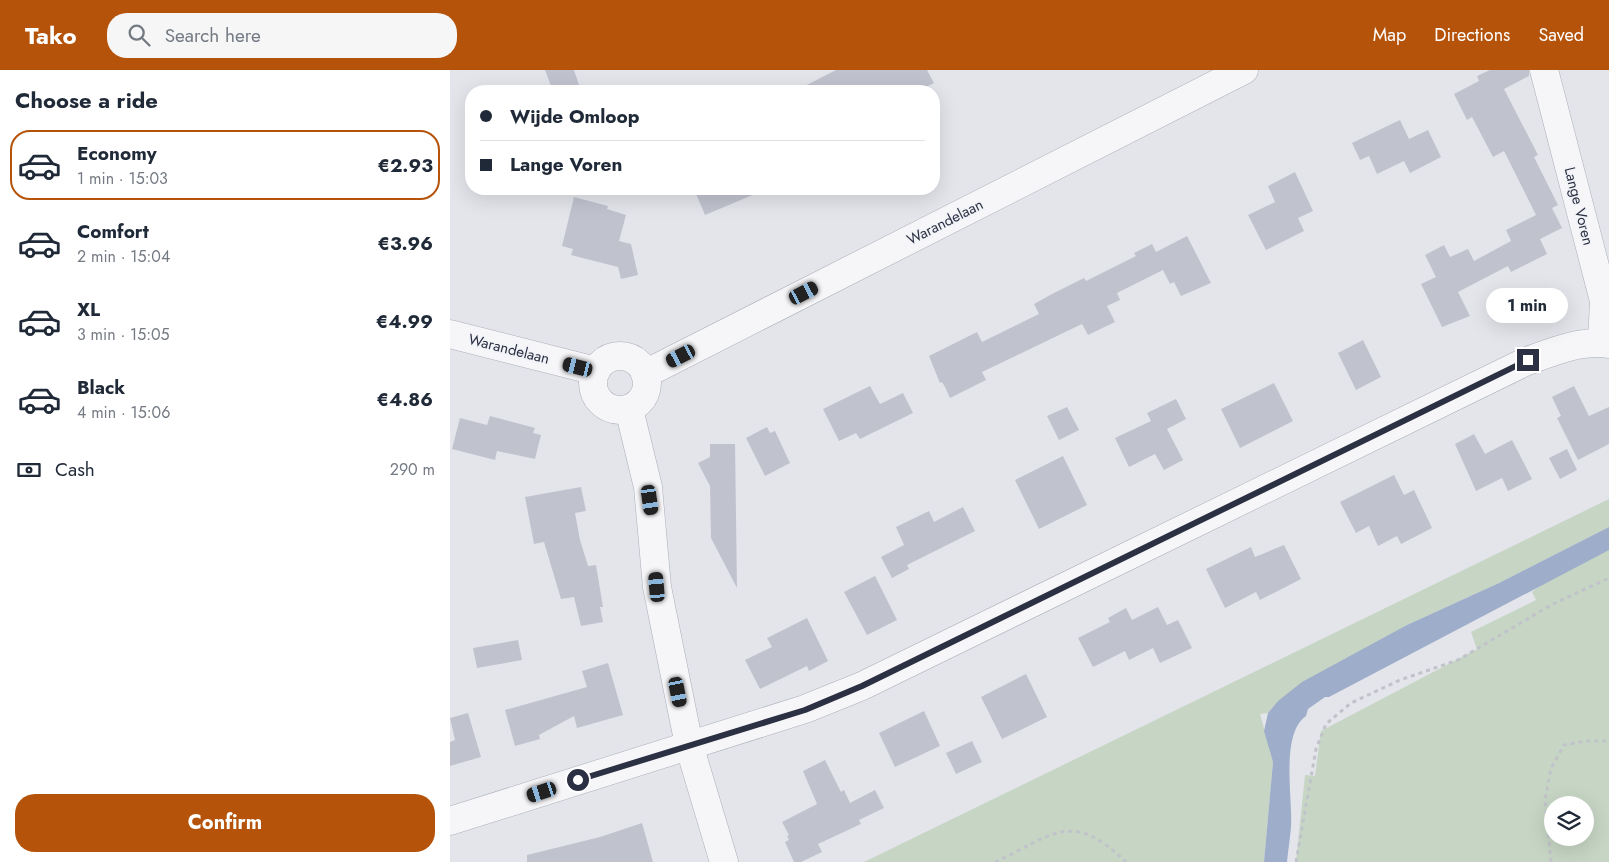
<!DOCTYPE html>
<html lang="en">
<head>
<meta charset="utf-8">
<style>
	body { margin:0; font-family:Jost,sans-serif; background:#f6f6f7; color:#1f2937; height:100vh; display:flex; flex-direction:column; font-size:19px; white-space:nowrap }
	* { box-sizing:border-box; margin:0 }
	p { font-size:16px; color:#747a83 }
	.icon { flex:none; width:28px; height:28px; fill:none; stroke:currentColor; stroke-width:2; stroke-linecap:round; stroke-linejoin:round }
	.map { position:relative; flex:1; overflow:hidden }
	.drawer { display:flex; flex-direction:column; background:#fff; width:450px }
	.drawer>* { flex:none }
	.guide { position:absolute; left:15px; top:15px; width:475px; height:110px; border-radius:20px; box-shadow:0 5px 20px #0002; display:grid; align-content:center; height:110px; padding:0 15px; background:#fff }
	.buttons { position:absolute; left:1094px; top:726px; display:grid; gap:10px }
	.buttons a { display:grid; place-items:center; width:50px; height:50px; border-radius:50%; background:#fff; box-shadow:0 5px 20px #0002; font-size:25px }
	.end { position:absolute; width:22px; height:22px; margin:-11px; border:6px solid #2b3043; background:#fff; box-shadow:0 0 0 2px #fff }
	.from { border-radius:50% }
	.bubble { position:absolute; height:35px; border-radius:18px; background:#fff; box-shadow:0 5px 20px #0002; font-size:16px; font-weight:700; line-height:35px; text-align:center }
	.car { position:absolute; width:15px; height:30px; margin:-15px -8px; border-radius:6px; box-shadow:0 0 4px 1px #0007; background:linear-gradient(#222 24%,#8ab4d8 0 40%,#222 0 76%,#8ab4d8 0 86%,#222 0) }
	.guide b { display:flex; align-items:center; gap:18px; height:48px; font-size:19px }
	.guide b+b { border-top:1px solid #e0e1e3 }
	.guide i { width:12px; height:12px; background:#1f2937 }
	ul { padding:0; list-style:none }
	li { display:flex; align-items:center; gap:15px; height:70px; margin:0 10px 8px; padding:0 5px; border:2px solid transparent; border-radius:20px }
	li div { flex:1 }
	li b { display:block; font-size:19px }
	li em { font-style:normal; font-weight:700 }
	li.selected { border-color:#b45309 }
	li>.icon { width:45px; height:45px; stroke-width:1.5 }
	h2 { padding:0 15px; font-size:22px; line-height:60px }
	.pay { display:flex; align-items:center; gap:12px; height:55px; padding:0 15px; font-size:19px }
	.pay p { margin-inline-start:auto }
	.action { display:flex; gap:10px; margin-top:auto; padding:10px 15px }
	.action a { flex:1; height:58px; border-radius:20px; background:#b45309; color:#fff; font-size:20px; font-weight:700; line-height:58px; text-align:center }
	header { display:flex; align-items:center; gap:30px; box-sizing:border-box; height:70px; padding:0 25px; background:#b45309; color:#fff }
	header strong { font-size:24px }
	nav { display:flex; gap:28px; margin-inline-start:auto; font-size:18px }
	.search { width:350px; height:45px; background:#f6f6f7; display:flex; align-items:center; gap:12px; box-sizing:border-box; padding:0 18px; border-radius:20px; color:#747a83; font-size:19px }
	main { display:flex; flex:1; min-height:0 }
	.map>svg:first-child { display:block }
</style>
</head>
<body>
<header>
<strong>Tako</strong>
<div class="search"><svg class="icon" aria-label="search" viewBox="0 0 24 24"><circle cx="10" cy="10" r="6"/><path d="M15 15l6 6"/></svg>Search here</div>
<nav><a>Map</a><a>Directions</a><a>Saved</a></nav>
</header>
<main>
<section class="drawer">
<h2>Choose a ride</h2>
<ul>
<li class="selected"><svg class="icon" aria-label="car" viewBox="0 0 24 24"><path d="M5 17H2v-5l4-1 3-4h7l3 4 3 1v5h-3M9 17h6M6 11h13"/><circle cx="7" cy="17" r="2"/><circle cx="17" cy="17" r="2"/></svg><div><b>Economy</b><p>1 min · 15:03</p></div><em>€2.93</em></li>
<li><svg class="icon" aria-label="car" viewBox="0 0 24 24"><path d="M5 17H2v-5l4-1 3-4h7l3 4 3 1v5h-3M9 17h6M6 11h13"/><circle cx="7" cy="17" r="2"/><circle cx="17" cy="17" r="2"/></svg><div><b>Comfort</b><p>2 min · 15:04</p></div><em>€3.96</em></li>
<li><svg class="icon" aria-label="car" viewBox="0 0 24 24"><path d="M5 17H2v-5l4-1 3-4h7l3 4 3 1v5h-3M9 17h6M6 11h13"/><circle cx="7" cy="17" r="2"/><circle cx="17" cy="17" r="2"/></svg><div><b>XL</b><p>3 min · 15:05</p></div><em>€4.99</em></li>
<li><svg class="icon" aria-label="car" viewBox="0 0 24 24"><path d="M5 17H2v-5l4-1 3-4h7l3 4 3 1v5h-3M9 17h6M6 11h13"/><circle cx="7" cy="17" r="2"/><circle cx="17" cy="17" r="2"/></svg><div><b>Black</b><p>4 min · 15:06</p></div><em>€4.86</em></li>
</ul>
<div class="pay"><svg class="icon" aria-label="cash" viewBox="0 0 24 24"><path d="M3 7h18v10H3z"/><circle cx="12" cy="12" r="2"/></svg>Cash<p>290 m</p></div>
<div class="action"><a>Confirm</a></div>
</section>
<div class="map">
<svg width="1159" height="792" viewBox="0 0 1159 792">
	<rect width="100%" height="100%" fill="#e3e5eb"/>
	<g fill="#c6d5c4" fill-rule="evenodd">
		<path d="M 1159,429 L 1159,457 L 1049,513 L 957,555 L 828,631 L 818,643 L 810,644 L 823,692 L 814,792 L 414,792 Z"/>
		<path d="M 1159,480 L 1159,792 L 846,792 L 855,705 L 865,706 L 871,661 L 1027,579 L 1021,562 L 1086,530 L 1082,522 L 1099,509 ZM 1102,735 L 1135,735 L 1135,768 L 1102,768 Z"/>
	</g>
	<path fill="#9eadca" d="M 1159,457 L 1159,480 L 879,627 L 875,627 L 858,639 L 856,646 C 830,664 843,729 841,757 C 840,769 838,781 837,792 L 814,792 L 823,692 L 814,661 L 818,643 L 828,631 L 852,612 L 957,555 L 1049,513 Z"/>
	<g fill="#c0c3ce">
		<path d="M 95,0 L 124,0 L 131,21 L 103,21 Z"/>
		<path d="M 386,0 L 477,0 L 484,13 L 468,21 L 345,21 Z"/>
		<path d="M 1040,0 L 1079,0 L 1079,6 L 1054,19 L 1088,85 L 1084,87 L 1108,135 L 1102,138 L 1112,158 L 1090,169 L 1097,184 L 1061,202 L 1058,196 L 1008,222 L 1020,246 L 992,257 L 971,214 L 986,207 L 975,185 L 994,175 L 1000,187 L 1018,179 L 1024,191 L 1061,171 L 1056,160 L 1086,145 L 1054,81 L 1043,87 L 1022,47 L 1017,50 L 1004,24 L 1029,11 L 1027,6 Z"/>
		<path d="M 950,50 L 959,69 L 978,60 L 991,87 L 960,103 L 954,91 L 927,104 L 919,86 L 910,90 L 902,73 Z"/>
		<path d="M 845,102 L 863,141 L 848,148 L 854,161 L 816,180 L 798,145 L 825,132 L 818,116 Z"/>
		<path d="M 244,119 L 317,119 L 255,145 Z"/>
		<path d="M 124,127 L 158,136 L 157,139 L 176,145 L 169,171 L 181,174 L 188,205 L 171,209 L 168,197 L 121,185 L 123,179 L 112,176 Z"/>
		<path d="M 737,166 L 761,213 L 731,226 L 724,212 L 720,214 L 713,200 L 667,223 L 670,230 L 657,236 L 665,252 L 638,265 L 632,254 L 532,302 L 536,310 L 500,328 L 495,317 L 492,312 L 490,313 L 479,286 L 527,262 L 532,272 L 589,244 L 584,234 L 602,224 L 634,208 L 636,211 L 686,186 L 684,183 L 702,174 L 706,182 Z"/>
		<path d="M 913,270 L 931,307 L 906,320 L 888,283 Z"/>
		<path d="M 824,313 L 843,351 L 790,378 L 771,339 Z"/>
		<path d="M 420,316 L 430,334 L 453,323 L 463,343 L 410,369 L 406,363 L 389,371 L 373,339 Z"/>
		<path d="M 1124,316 L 1139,346 L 1159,337 L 1159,374 L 1128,390 L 1107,348 L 1111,346 L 1102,327 Z"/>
		<path d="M 726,329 L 736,349 L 717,359 L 733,390 L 714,400 L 705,384 L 679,397 L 665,368 L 701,351 L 697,343 Z"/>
		<path d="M 617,337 L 629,360 L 609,370 L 597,346 Z"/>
		<path d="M 40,346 L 85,358 L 83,363 L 91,365 L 85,389 L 47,381 L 45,390 L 2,379 L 10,348 L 37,355 Z"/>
		<path d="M 317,357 L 320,363 L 325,361 L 340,393 L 315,406 L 296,368 Z"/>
		<path d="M 1024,364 L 1035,384 L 1062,370 L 1082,409 L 1058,421 L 1052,408 L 1026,421 L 1005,374 Z"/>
		<path d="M 260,374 L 285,374 L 287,518 L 261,468 L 260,416 L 248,393 L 260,387 Z"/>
		<path d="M 1117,379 L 1127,400 L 1110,409 L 1099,388 Z"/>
		<path d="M 613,386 L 637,435 L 589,459 L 565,410 Z"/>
		<path d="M 944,405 L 954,425 L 964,420 L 982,458 L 951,474 L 947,466 L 928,476 L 919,456 L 906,463 L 890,432 Z"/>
		<path d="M 131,417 L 136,441 L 125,443 L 130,470 L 138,496 L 146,495 L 153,537 L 150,537 L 153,552 L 131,556 L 124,527 L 111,529 L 94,472 L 84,474 L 75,427 Z"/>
		<path d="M 513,437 L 525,461 L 457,495 L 459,499 L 442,508 L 431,487 L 454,475 L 446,457 L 479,441 L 484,452 Z"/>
		<path d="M 834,475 L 851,509 L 810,530 L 806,522 L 775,538 L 756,499 L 801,477 L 805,487 Z"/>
		<path d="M 425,506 L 447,550 L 417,565 L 394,522 Z"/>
		<path d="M 708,537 L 717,555 L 728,550 L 742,578 L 710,593 L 703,578 L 679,590 L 675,581 L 643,597 L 628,568 L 660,552 L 658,548 L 676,538 L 682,550 Z"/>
		<path d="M 357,548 L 378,591 L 359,601 L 357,596 L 310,619 L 295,590 L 322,577 L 317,568 Z"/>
		<path d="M 68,570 L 72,590 L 27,598 L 23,578 Z"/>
		<path d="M 158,593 L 173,645 L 127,658 L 124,646 L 89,665 L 90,669 L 65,676 L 55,640 L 137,617 L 132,601 Z"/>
		<path d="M 576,604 L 597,647 L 552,669 L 531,627 Z"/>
		<path d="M 474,641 L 490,676 L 445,697 L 429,663 Z"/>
		<path d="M 18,643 L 31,687 L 0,696 L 0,672 L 5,670 L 0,648 Z"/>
		<path d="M 522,671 L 532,692 L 506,704 L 496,683 Z"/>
		<path d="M 375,690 L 391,722 L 394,720 L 400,733 L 425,720 L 434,738 L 409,750 L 411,754 L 368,774 L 372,782 L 351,792 L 344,792 L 335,772 L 339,770 L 337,766 L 339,765 L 332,752 L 367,734 L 353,701 Z"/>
		<path d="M 192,753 L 203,792 L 77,792 L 77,785 L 150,767 Z"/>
	</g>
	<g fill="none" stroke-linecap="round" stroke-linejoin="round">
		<defs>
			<g id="minor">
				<path d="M 1094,0 L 1154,231 L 1152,273"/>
				<path d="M 0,264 L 146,301"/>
				<circle cx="170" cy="313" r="27"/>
				<path d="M 195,304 L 794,0"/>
				<path d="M 179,339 L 198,417 L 207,517 L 239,675 L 274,792"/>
				<path d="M 0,751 L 355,639 L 412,616 L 1077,291 C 1102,282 1132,269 1159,274"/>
			</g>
		</defs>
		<use href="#minor" stroke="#acafb9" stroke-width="29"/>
		<g stroke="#c1c3ca" stroke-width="3" stroke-dasharray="4 4" stroke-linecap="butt">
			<path d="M 545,792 C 603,766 620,738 676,792"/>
			<path d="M 846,792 L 866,679 L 876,654 L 901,633 L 950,610 L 1008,590 L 1101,535 L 1159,508"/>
			<path d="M 1101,792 L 1095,730 L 1101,698 L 1114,675 L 1135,671 L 1159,671"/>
		</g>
		<use href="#minor" stroke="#f6f6f9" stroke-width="28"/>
	</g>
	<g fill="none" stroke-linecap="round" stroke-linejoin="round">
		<path stroke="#2b3043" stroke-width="6" d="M 128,710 L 355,640 L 412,616 L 1078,290"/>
	</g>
	<g text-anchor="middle" stroke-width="4" stroke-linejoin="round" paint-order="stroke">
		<g font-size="15" fill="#2b3043" stroke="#f3f4f8">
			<text transform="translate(1129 136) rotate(76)" y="5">Lange Voren</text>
			<text transform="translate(495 152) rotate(-27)" y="5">Warandelaan</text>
			<text transform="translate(59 279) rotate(14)" y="5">Warandelaan</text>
		</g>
	</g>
</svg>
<div class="buttons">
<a><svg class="icon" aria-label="layers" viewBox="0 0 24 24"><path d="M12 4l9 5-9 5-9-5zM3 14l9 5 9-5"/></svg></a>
</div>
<i class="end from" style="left:128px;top:710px"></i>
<i class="end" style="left:1078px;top:290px"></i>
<div class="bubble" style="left:1036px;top:218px;width:82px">1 min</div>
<i class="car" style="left:354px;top:223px;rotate:63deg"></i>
<i class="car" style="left:231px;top:286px;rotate:243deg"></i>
<i class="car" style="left:128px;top:297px;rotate:284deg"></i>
<i class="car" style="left:200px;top:430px;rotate:172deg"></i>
<i class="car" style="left:207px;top:517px;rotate:355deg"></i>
<i class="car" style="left:228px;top:622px;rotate:169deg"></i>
<i class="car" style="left:92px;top:722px;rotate:252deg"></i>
<div class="guide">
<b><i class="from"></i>Wijde Omloop</b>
<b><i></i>Lange Voren</b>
</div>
</div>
</main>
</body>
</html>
